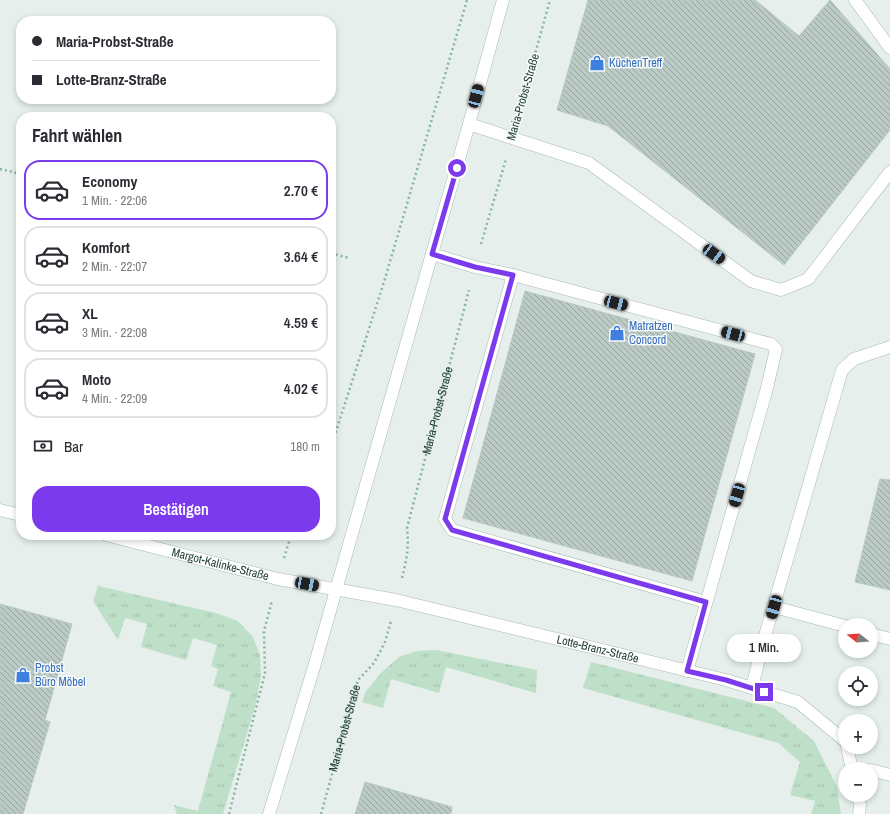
<!DOCTYPE html>
<html lang="de">
<head>
<meta charset="utf-8">
<style>
	body { margin:0; font-family:"Archivo Narrow",sans-serif; background:#f7f7f7; color:#2b2b33; height:100vh; display:flex; flex-direction:column; font-size:15px; white-space:nowrap }
	* { box-sizing:border-box; margin:0 }
	p { font-size:13px; color:#7c7c81 }
	.icon { flex:none; width:22px; height:22px; fill:none; stroke:currentColor; stroke-width:2; stroke-linecap:round; stroke-linejoin:round }
	.map { position:relative; flex:1; overflow:hidden }
	.side { position:absolute; left:16px; top:112px; width:320px; height:428px; display:flex; flex-direction:column; background:#fff; border-radius:16px; box-shadow:0 2px 6px #0003 }
	.side>* { flex:none }
	.banner { position:absolute; left:16px; top:16px; width:320px; height:88px; border-radius:16px; box-shadow:0 2px 6px #0003; display:grid; align-content:center; height:88px; padding:0 16px; background:#fff }
	.needle { width:26px; rotate:287deg }
	.buttons { position:absolute; left:838px; top:618px; display:grid; gap:8px }
	.buttons a { display:grid; place-items:center; width:40px; height:40px; border-radius:50%; background:#fff; box-shadow:0 2px 6px #0003; font-size:20px }
	.end { position:absolute; width:18px; height:18px; margin:-9px; border:5px solid #7c3aed; background:#fff; box-shadow:0 0 0 2px #fff }
	.from { border-radius:50% }
	.bubble { position:absolute; height:28px; border-radius:14px; background:#fff; box-shadow:0 2px 6px #0003; font-size:13px; font-weight:600; line-height:28px; text-align:center }
	.car { position:absolute; width:12px; height:24px; margin:-12px -6px; border-radius:5px; box-shadow:0 0 3px 1px #0007; background:linear-gradient(#222 24%,#8ab4d8 0 40%,#222 0 76%,#8ab4d8 0 86%,#222 0) }
	.banner b { display:flex; align-items:center; gap:14px; height:38px; font-size:15px }
	.banner b+b { border-top:1px solid #e1e1e2 }
	.banner i { width:10px; height:10px; background:#2b2b33 }
	ul { padding:0; list-style:none }
	li { display:flex; align-items:center; gap:12px; height:60px; margin:0 8px 6px; padding:0 8px; border:2px solid #e1e1e2; border-radius:16px }
	li div { flex:1 }
	li b { display:block; font-size:15px }
	li em { font-style:normal; font-weight:600 }
	li.selected { border-color:#7c3aed }
	li>.icon { width:36px; height:36px; stroke-width:1.5 }
	h2 { padding:0 16px; font-size:18px; line-height:48px }
	.pay { display:flex; align-items:center; gap:10px; height:44px; padding:0 16px; font-size:15px }
	.pay p { margin-inline-start:auto }
	.cta { display:flex; gap:8px; margin-top:auto; padding:8px 16px }
	.cta a { flex:1; height:46px; border-radius:16px; background:#7c3aed; color:#fff; font-size:16px; font-weight:600; line-height:46px; text-align:center }
	.map>svg:first-child { display:block }
</style>
</head>
<body>
<div class="map">
<svg width="890" height="814" viewBox="0 0 890 814">
	<defs>
		<pattern id="grass-tufts" width="24" height="20" patternUnits="userSpaceOnUse"><rect width="24" height="20" fill="#bfe0c8"/><path d="M3 7l-1-3M5 7V3M7 7l1-3M15 17l-1-3M17 17v-4M19 17l1-3" fill="none" stroke="#a4c1ad"/></pattern>
		<pattern id="building-back-hatch" width="6" height="6" patternUnits="userSpaceOnUse"><rect width="6" height="6" fill="#bbcac4"/><path d="M-1 5l2 2M0 0l6 6M5-1l2 2" fill="none" stroke="#98a6a0"/></pattern>
	</defs>
	<rect width="100%" height="100%" fill="#e6efeb"/>
	<g fill="url(#grass-tufts)">
		<path d="M 98,586 L 216,613 L 238,621 L 253,637 L 260,655 L 261,676 L 256,703 L 223,814 L 177,814 L 174,805 L 198,811 L 231,692 L 213,686 L 218,669 L 211,666 L 217,645 L 193,638 L 186,660 L 141,647 L 147,624 L 125,618 L 118,640 L 93,601 Z"/>
		<path d="M 436,650 L 537,670 L 536,693 L 446,667 L 439,693 L 391,679 L 383,708 L 362,702 L 366,691 L 381,673 L 399,657 L 417,651 Z"/>
		<path d="M 591,662 L 774,708 L 814,741 L 837,787 L 841,814 L 811,814 L 815,801 L 790,795 L 800,762 L 778,743 L 583,688 Z"/>
	</g>
	<g fill="url(#building-back-hatch)" stroke="#b8c9c2">
		<path d="M 588,0 L 755,0 L 799,36 L 830,0 L 890,69 L 890,130 L 784,265 L 608,126 L 557,110 Z"/>
		<path d="M 525,291 L 755,354 L 692,581 L 463,518 Z"/>
		<path d="M 880,479 L 890,480 L 890,590 L 855,582 Z"/>
		<path d="M 0,604 L 72,624 L 45,720 L 50,722 L 23,814 L 0,814 Z"/>
		<path d="M 365,782 L 452,807 L 451,814 L 355,814 Z"/>
	</g>
	<g fill="none" stroke-linecap="round" stroke-linejoin="round">
		<defs>
			<g id="minor">
				<path d="M 855,0 L 890,48"/>
				<path d="M 469,124 L 589,163 L 751,281 L 781,290 L 808,279 L 890,172"/>
				<path d="M 432,254 L 475,267 L 513,275 L 771,344 L 776,349 L 767,388 L 687,671"/>
				<path d="M 513,275 L 445,519 L 452,530 L 706,602"/>
				<path d="M 0,510 L 21,515"/>
				<path id="s3" d="M 106,535 L 278,579 L 396,600 L 726,680 L 798,702 L 845,741"/>
				<path d="M 774,607 L 845,626"/>
				<path d="M 871,634 L 890,639"/>
				<path d="M 752,688 L 762,646 L 842,370 L 854,359 L 890,347"/>
				<path d="M 847,747 L 852,769"/>
				<path d="M 871,770 L 890,775"/>
				<path d="M 858,795 L 860,805 L 859,814"/>
				<path d="M 269,814 L 314,667 L 469,124 L 503,0"/>
			</g>
		</defs>
		<use href="#minor" stroke="#a8b8b2" stroke-width="13"/>
		<g stroke="#86b3a5" stroke-width="2.5" stroke-dasharray="2 3" stroke-linecap="butt">
			<path d="M 518,115 L 550,0"/>
			<path d="M 0,169 L 21,174"/>
			<path d="M 481,244 L 506,159"/>
			<path d="M 331,253 L 349,258"/>
			<path d="M 331,447 L 384,282 L 467,0"/>
			<path d="M 284,558 L 291,535"/>
			<path id="s1" d="M 402,578 C 407,558 409,548 407,528 L 469,290"/>
			<path d="M 229,814 L 265,673 L 264,631 L 272,601"/>
			<path id="s2" d="M 321,814 L 358,680 L 374,663 L 385,642 L 391,621"/>
		</g>
		<use href="#minor" stroke="#fff" stroke-width="12"/>
	</g>
	<g fill="none" stroke-linecap="round" stroke-linejoin="round">
		<path stroke="#7c3aed" stroke-width="5" d="M 457,168 L 432,254 L 475,267 L 513,275 L 445,519 L 452,530 L 706,602 L 687,671 L 726,680 L 764,692"/>
	</g>
	<defs>
		<symbol id="shop-bare" viewBox="-9 -9 18 18"><path d="M-5-2.5h2.3a2.7 3.5 0 0 1 5.4 0H5L5.5 6h-11ZM-1.5-2.5h3a1.5 2.3 0 0 0-3 0Z" fill="#3f7fe0" stroke="#f7fbf9" stroke-width="2.5" paint-order="stroke"/></symbol>
	</defs>
	<g fill-rule="evenodd">
		<use href="#shop-bare" x="586" y="52" width="22" height="22"/>
		<use href="#shop-bare" x="606" y="322" width="22" height="22"/>
		<use href="#shop-bare" x="12" y="664" width="22" height="22"/>
	</g>
	<g text-anchor="middle" stroke-width="3" stroke-linejoin="round" paint-order="stroke">
		<g font-size="12" fill="#366cbe" stroke="#f7fbf9" text-anchor="start">
			<text x="609" y="67">KüchenTreff</text>
			<text x="629" y="330">Matratzen<tspan x="629" dy="14">Concord</tspan></text>
			<text x="35" y="672">Probst<tspan x="35" dy="14">Büro Möbel</tspan></text>
		</g>
		<g font-size="12" fill="#24423a" stroke="#f7fbf9">
			<text transform="translate(523 97) rotate(-74)" y="4">Maria-Probst-Straße</text>
			<text dy="4" stroke="none"><textPath href="#s1" startOffset="172">Maria-Probst-Straße</textPath></text>
			<text dy="4" stroke="none"><textPath href="#s3" startOffset="118">Margot-Kalinke-Straße</textPath></text>
			<text dy="4" stroke="none"><textPath href="#s3" startOffset="505">Lotte-Branz-Straße</textPath></text>
			<text dy="4" stroke="none"><textPath href="#s2" startOffset="89">Maria-Probst-Straße</textPath></text>
		</g>
	</g>
</svg>
<div class="buttons">
<a><svg class="needle" viewBox="-14 -14 28 28"><path d="M0-13l5 13h-10z" fill="#e53935"/><path d="M0 13l5-13h-10z" fill="#7c7c81"/></svg></a>
<a><svg class="icon" aria-label="locate" viewBox="0 0 24 24"><circle cx="12" cy="12" r="6"/><path d="M12 2v4M12 18v4M2 12h4M18 12h4"/></svg></a>
<a>+</a>
<a>−</a>
</div>
<i class="end from" style="left:457px;top:168px"></i>
<i class="end" style="left:764px;top:692px"></i>
<div class="bubble" style="left:727px;top:634px;width:74px">1 Min.</div>
<i class="car" style="left:476px;top:96px;rotate:15deg"></i>
<i class="car" style="left:714px;top:254px;rotate:126deg"></i>
<i class="car" style="left:616px;top:303px;rotate:105deg"></i>
<i class="car" style="left:733px;top:334px;rotate:285deg"></i>
<i class="car" style="left:737px;top:495px;rotate:196deg"></i>
<i class="car" style="left:307px;top:584px;rotate:101deg"></i>
<i class="car" style="left:774px;top:607px;rotate:196deg"></i>
<div class="banner">
<b><i class="from"></i>Maria-Probst-Straße</b>
<b><i></i>Lotte-Branz-Straße</b>
</div>
<section class="side">
<h2>Fahrt wählen</h2>
<ul>
<li class="selected"><svg class="icon" aria-label="car" viewBox="0 0 24 24"><path d="M5 17H2v-5l4-1 3-4h7l3 4 3 1v5h-3M9 17h6M6 11h13"/><circle cx="7" cy="17" r="2"/><circle cx="17" cy="17" r="2"/></svg><div><b>Economy</b><p>1 Min. · 22:06</p></div><em>2.70 €</em></li>
<li><svg class="icon" aria-label="car" viewBox="0 0 24 24"><path d="M5 17H2v-5l4-1 3-4h7l3 4 3 1v5h-3M9 17h6M6 11h13"/><circle cx="7" cy="17" r="2"/><circle cx="17" cy="17" r="2"/></svg><div><b>Komfort</b><p>2 Min. · 22:07</p></div><em>3.64 €</em></li>
<li><svg class="icon" aria-label="car" viewBox="0 0 24 24"><path d="M5 17H2v-5l4-1 3-4h7l3 4 3 1v5h-3M9 17h6M6 11h13"/><circle cx="7" cy="17" r="2"/><circle cx="17" cy="17" r="2"/></svg><div><b>XL</b><p>3 Min. · 22:08</p></div><em>4.59 €</em></li>
<li><svg class="icon" aria-label="car" viewBox="0 0 24 24"><path d="M5 17H2v-5l4-1 3-4h7l3 4 3 1v5h-3M9 17h6M6 11h13"/><circle cx="7" cy="17" r="2"/><circle cx="17" cy="17" r="2"/></svg><div><b>Moto</b><p>4 Min. · 22:09</p></div><em>4.02 €</em></li>
</ul>
<div class="pay"><svg class="icon" aria-label="cash" viewBox="0 0 24 24"><path d="M3 7h18v10H3z"/><circle cx="12" cy="12" r="2"/></svg>Bar<p>180 m</p></div>
<div class="cta"><a>Bestätigen</a></div>
</section>
</div>
</body>
</html>
